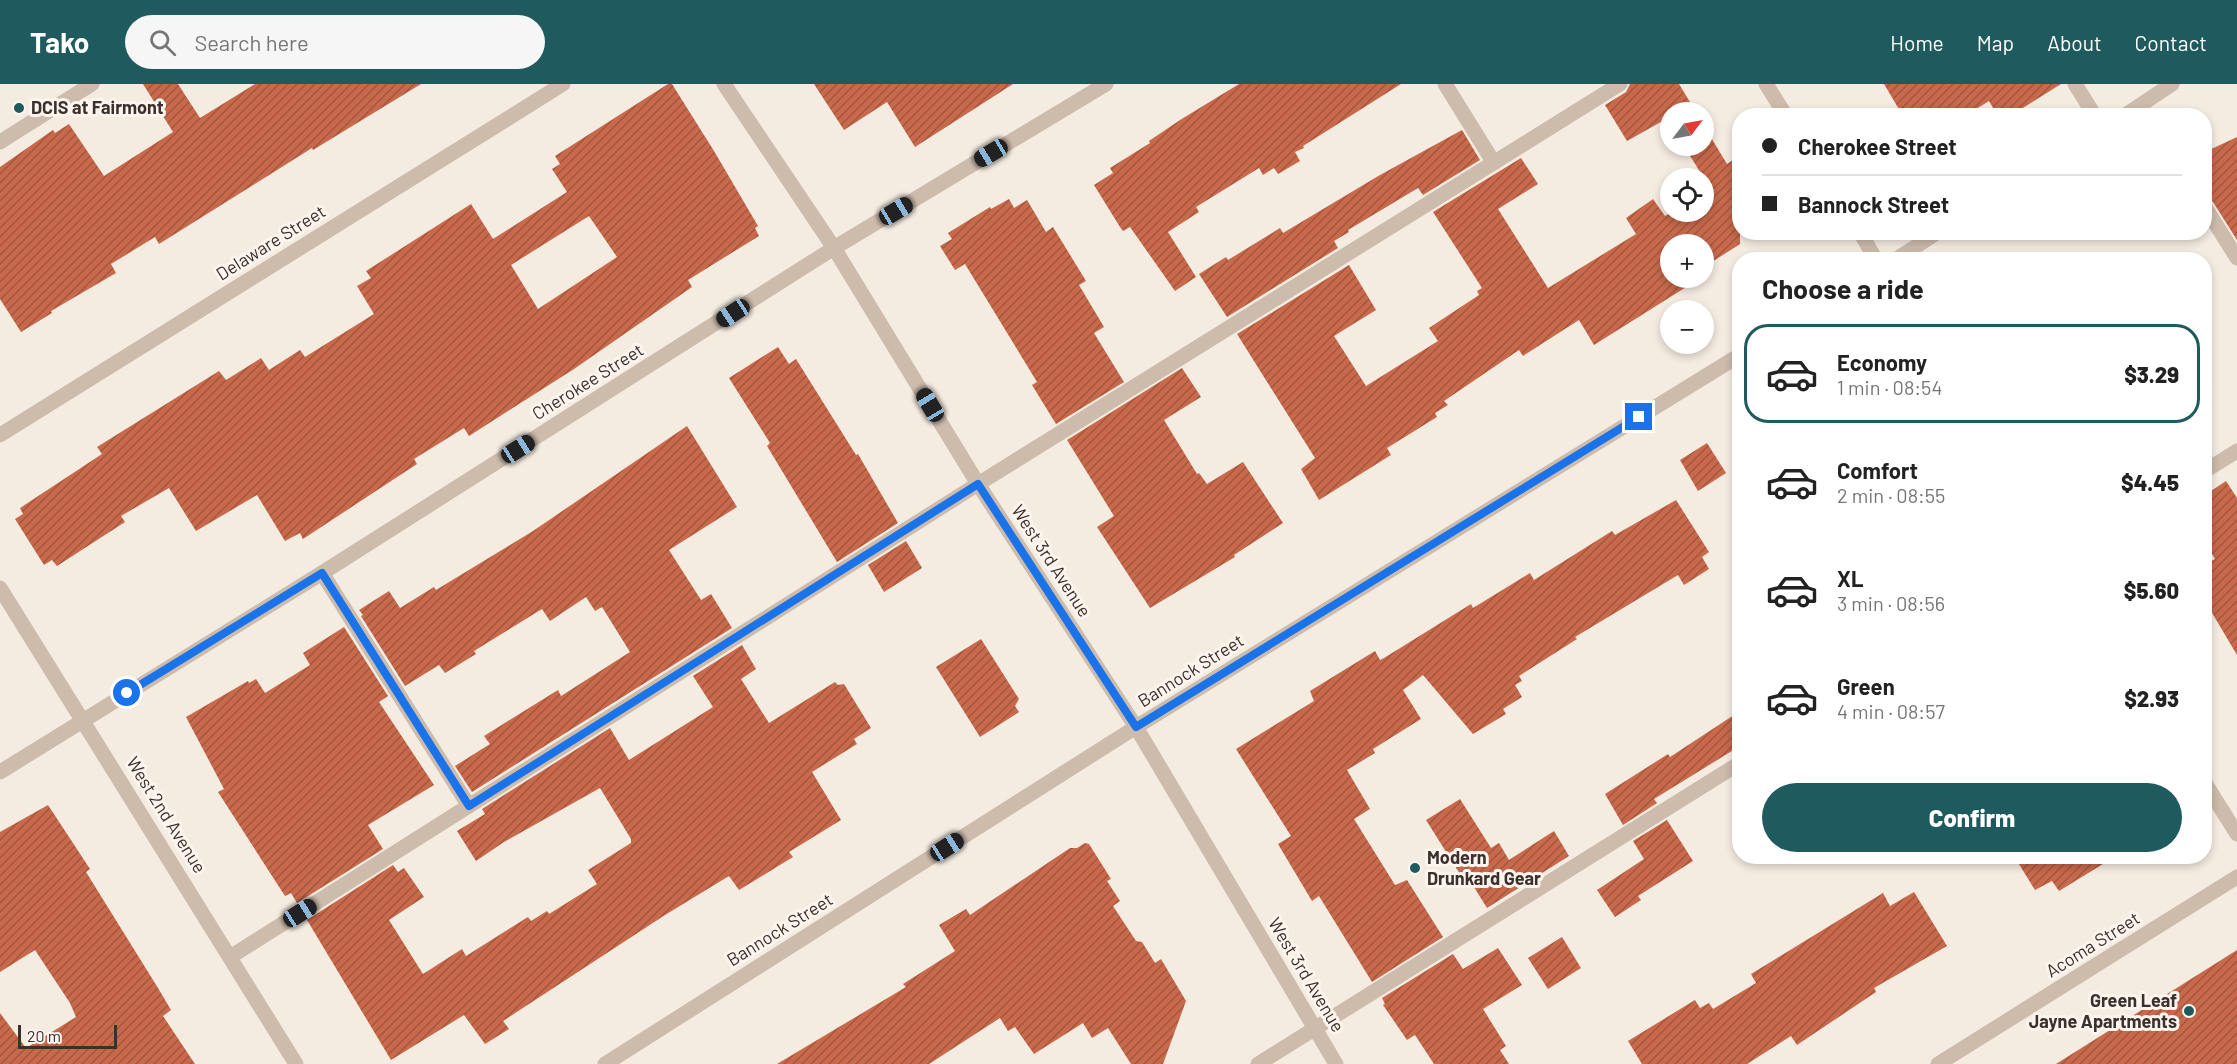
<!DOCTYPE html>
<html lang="en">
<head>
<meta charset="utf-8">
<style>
	body { margin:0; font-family:Barlow,sans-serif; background:#f6f6f6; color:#222; height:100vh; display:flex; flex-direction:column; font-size:22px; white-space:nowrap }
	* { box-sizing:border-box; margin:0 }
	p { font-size:20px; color:#767676 }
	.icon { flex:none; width:33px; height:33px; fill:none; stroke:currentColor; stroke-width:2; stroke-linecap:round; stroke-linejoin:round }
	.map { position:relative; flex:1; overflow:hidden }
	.panel { position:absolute; left:1732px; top:168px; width:480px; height:612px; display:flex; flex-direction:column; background:#fff; border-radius:24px; box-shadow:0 3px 9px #0003 }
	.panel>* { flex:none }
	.top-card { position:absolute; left:1732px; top:24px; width:480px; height:132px; border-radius:24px; box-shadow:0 3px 9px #0003; display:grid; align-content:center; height:132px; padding:0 30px; background:#fff }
	.needle { width:39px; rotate:58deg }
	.controls { position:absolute; left:1660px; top:18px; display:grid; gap:12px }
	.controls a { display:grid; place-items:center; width:54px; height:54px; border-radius:50%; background:#fff; box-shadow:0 3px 9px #0003; font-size:30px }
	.scale { position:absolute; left:18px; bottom:15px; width:99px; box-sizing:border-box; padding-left:6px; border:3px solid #3b302b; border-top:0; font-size:16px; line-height:21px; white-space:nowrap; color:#3b302b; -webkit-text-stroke:4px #fbf5ee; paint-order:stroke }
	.end { position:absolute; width:27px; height:27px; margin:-14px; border:8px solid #1a73e8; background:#fff; box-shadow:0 0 0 3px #fff }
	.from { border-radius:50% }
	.car { position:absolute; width:18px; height:36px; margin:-18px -9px; border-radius:8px; box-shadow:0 0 4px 2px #0007; background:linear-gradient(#222 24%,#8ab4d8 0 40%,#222 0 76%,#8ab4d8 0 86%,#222 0) }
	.top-card b { display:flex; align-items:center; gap:21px; height:57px; font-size:22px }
	.top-card b+b { border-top:2px solid #e0e0e0 }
	.top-card i { width:15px; height:15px; background:#222 }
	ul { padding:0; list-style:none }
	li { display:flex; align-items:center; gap:18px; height:99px; margin:0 12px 9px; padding:0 18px; border:3px solid transparent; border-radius:24px }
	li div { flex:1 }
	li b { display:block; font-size:22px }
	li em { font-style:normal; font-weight:800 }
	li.selected { border-color:#1f5a5e }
	li>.icon { width:54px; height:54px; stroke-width:1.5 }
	h2 { padding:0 30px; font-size:27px; line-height:72px }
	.primary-button { display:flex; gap:12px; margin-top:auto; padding:12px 30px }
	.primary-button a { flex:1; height:69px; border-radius:36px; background:#1f5a5e; color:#fff; font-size:24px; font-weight:800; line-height:69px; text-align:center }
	header { display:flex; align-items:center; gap:36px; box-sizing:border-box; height:84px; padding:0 30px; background:#1f5a5e; color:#fff }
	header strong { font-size:28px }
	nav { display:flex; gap:33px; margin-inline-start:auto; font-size:21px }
	.search { width:420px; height:54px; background:#f6f6f6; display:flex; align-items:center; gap:15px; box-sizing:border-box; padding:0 21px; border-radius:33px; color:#767676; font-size:22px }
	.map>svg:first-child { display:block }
</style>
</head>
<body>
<header>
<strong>Tako</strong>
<div class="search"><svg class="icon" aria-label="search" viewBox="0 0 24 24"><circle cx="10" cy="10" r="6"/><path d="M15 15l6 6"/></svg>Search here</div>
<nav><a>Home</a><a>Map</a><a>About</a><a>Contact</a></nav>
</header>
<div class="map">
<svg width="2237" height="980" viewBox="0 0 2237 980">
	<defs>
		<pattern id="building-hatch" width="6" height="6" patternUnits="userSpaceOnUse" patternTransform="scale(1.5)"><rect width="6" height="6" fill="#c8694b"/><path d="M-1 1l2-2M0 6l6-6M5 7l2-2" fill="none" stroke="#a4573f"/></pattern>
	</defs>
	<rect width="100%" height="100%" fill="#f4ebe1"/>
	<g fill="url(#building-hatch)" fill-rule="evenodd">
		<path d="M 143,0 L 178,0 L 200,34 L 255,0 L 421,0 L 313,66 L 312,64 L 159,160 L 155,153 L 111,180 L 116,189 L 51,227 L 52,229 L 21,248 L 0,215 L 0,83 L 53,46 L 55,49 L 69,40 L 104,92 L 173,48 Z"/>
		<path d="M 668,0 L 672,0 L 714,67 L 758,142 L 755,144 L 759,152 L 688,196 L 692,203 L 574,285 L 469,352 L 464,344 L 414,375 L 417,380 L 303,455 L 300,449 L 285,457 L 257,411 L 196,447 L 169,404 L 121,432 L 125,438 L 57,482 L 52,476 L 44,481 L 15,435 L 23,430 L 20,424 L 102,370 L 97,363 L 219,287 L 226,296 L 261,274 L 269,286 L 300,266 L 305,273 L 374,230 L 357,202 L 371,194 L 366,187 L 471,120 L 493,155 L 567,108 L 552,85 L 560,80 L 555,72 ZM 589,132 L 617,173 L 538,225 L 511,181 Z"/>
		<path d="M 814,0 L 1013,0 L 915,63 L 887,18 L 844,46 Z"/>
		<path d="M 1239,0 L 1401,0 L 1303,62 L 1304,64 L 1295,68 L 1300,77 L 1278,90 L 1274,84 L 1263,91 L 1259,84 L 1196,123 L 1199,128 L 1168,148 L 1196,193 L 1175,207 L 1130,143 L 1123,147 L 1120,143 L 1094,101 L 1113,89 L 1110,84 L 1150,59 L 1149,57 L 1180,36 Z"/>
		<path d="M 1630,0 L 1679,0 L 1696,28 L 1671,28 L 1671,40 L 1668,34 L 1627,57 L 1605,21 L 1626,8 Z"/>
		<path d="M 1884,0 L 2061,0 L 2010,32 L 1998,32 L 1989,17 L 1965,32 L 1903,32 Z"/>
		<path d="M 1704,42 L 1727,80 L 1740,71 L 1740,160 L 1704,183 L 1704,160 L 1671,160 L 1671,194 L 1688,194 L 1691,200 L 1594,261 L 1579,236 L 1523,272 L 1519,266 L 1444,317 L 1448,321 L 1435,329 L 1437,333 L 1387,364 L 1391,371 L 1319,416 L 1301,385 L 1315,374 L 1237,250 L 1349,181 L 1376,226 L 1334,252 L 1366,302 L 1438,257 L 1429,244 L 1479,211 L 1477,207 L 1482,204 L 1433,128 L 1521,74 L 1538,100 L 1498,125 L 1548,204 L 1636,150 L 1626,134 L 1653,115 L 1665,132 L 1672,128 L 1704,128 L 1704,107 L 1710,104 L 1684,62 L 1704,62 Z"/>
		<path d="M 1462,46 L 1480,76 L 1423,111 L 1418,104 L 1348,146 L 1349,148 L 1334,157 L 1338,164 L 1227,233 L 1199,190 L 1226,173 L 1228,176 L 1280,144 L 1283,149 L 1380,91 Z"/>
		<path d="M 2237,53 L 2237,156 L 2213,118 L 2205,111 L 2205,68 Z"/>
		<path d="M 1009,115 L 1014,124 L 1027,116 L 1046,148 L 1053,143 L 1086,197 L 1079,201 L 1104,243 L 1094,249 L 1124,298 L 1056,340 L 1032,301 L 1037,298 L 965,180 L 955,186 L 940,162 L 952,155 L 948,149 L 990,123 L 991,125 Z"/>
		<path d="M 778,263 L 789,280 L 796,275 L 856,371 L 858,370 L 898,439 L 837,478 L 767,362 L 770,359 L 729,294 Z"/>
		<path d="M 1182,284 L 1201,313 L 1164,336 L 1197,390 L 1199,389 L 1207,400 L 1243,378 L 1283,439 L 1234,471 L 1235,473 L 1150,524 L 1097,443 L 1114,432 L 1067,356 Z"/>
		<path d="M 687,342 L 737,423 L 669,466 L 701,516 L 711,510 L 732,544 L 472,708 L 455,682 L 490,660 L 484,652 L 558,606 L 561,612 L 630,568 L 602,523 L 595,527 L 586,513 L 550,537 L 542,525 L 474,567 L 476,570 L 445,589 L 439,581 L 405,602 L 361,532 L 363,531 L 359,526 L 389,507 L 400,524 L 434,503 L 436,506 L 533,447 Z"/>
		<path d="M 1707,359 L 1726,389 L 1698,407 L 1680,376 Z"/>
		<path d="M 2226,397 L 2237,414 L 2237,571 L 2205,517 L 2205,481 L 2215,475 L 2205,458 L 2205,411 Z"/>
		<path d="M 1676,416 L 1709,468 L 1702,473 L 1709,485 L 1684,501 L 1678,491 L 1575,553 L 1577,555 L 1519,592 L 1522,597 L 1515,601 L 1522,613 L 1503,625 L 1506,630 L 1473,650 L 1423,591 L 1403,606 L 1421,635 L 1373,665 L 1375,669 L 1347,686 L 1370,725 L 1354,735 L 1395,801 L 1407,796 L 1443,853 L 1372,898 L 1319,812 L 1312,817 L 1278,760 L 1291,752 L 1236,665 L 1314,617 L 1310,607 L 1375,567 L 1380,576 L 1384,574 L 1471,520 L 1473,524 L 1530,489 L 1534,496 L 1612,447 L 1615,451 Z"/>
		<path d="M 906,457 L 922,484 L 884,508 L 868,481 Z"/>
		<path d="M 344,543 L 388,612 L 379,618 L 434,701 L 368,741 L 383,765 L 297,819 L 291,809 L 285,812 L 218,708 L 224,705 L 186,633 L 248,597 L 249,599 L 256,595 L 265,609 L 310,581 L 303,569 Z"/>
		<path d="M 981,555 L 1019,615 L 1015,622 L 1019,628 L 980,653 L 936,583 Z"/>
		<path d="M 742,561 L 756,585 L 741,595 L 769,639 L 835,598 L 838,601 L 844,600 L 871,644 L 854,655 L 857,660 L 812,688 L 841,736 L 789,768 L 793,773 L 739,806 L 729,792 L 665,831 L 503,937 L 509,945 L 485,960 L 464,931 L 391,976 L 307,836 L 393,781 L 398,788 L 404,784 L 424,813 L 389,836 L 423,890 L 462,865 L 466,872 L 528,833 L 531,837 L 547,827 L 549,830 L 597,800 L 588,786 L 631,759 L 631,755 L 600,704 L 504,758 L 476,777 L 457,747 L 485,730 L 482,725 L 610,644 L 629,676 L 713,623 L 693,592 Z"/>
		<path d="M 1740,627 L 1740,662 L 1654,715 L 1657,719 L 1623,741 L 1605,710 L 1668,670 L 1670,673 Z"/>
		<path d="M 1460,715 L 1491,764 L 1499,759 L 1509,776 L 1554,747 L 1569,772 L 1487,824 L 1464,787 L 1460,790 L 1426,736 Z"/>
		<path d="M 48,721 L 90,785 L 86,788 L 158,904 L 171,926 L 163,932 L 195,980 L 0,980 L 0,929 L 26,964 L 76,933 L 70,919 L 35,866 L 0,888 L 0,748 Z"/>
		<path d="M 1667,736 L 1693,777 L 1638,812 L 1641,816 L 1615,833 L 1597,806 L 1644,775 L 1633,757 Z"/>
		<path d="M 1085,759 L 1089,760 L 1111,795 L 1107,797 L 1120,817 L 1113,822 L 1136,857 L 1142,858 L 1155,879 L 1161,875 L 1186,917 L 1163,980 L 1131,980 L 1108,944 L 1092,954 L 1083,939 L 1034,970 L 1015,943 L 1008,947 L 1000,934 L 929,980 L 777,980 L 906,903 L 903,900 L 955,867 L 939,841 L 966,825 L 970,831 L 1070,764 L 1077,764 Z"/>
		<path d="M 2014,772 L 2116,772 L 2059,807 L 2052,797 L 2035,806 Z"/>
		<path d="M 1914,808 L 1947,862 L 1874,904 L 1876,908 L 1797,961 L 1791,952 L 1747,980 L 1642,980 L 1628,957 L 1695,916 L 1700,924 L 1709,919 L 1713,925 L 1756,899 L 1751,890 L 1883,809 L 1890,822 Z"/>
		<path d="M 1562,853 L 1581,884 L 1548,905 L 1528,874 Z"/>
		<path d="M 1498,864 L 1522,901 L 1483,925 L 1506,962 L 1500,966 L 1509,980 L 1434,980 L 1415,951 L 1407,956 L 1383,921 L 1385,920 L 1382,914 L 1453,870 L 1463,885 Z"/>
		<path d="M 2237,866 L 2237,980 L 2056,980 Z"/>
	</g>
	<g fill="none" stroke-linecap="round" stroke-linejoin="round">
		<g stroke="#cdbbac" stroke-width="15">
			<path d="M 724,0 L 834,164 L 978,400 L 1136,643 L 1336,980"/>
			<path d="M 1445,0 L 1494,79"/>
			<path d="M 1766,0 L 1786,32"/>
			<path d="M 2075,0 L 2095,32"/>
			<path d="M 2124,32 L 2172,0"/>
			<path d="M 0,58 L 92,0"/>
			<path d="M 2205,123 L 2237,174"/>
			<path d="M 1860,148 L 1876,176"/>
			<path d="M 1895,176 L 1938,148"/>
			<path d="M 0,351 L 563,0"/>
			<path d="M 2205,387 L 2237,367"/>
			<path d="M 322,489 L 469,722"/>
			<path d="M 0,504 L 296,980"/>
			<path d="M 0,688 L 322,489 L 834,164 L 1106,0"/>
			<path d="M 2205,699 L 2237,750"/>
			<path d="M 230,873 L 978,400 L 1620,0"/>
			<path d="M 605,980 L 1136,643 L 1740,271"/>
			<path d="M 1258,980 L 1740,679"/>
			<path d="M 1938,980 L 2237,793"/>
		</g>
	</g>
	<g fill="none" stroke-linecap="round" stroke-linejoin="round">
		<path stroke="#1a73e8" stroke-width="8" d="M 127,609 L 322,489 L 469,722 L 978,400 L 1136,643 L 1639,333"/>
	</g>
	<g fill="#1f5a5e" stroke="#fbf5ee" stroke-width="2">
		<circle cx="19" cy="24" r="6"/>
		<circle cx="1415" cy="784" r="6"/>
		<circle cx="2189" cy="927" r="6"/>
	</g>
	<g text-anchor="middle" stroke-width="6" stroke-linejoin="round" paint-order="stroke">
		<g font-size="18" font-weight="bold" fill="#3b302b" stroke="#fbf5ee" text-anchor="start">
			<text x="31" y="30">DCIS at Fairmont</text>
			<text x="1427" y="780">Modern<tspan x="1427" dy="21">Drunkard Gear</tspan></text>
			<text x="2177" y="923" text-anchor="end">Green Leaf<tspan x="2177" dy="21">Jayne Apartments</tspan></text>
		</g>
		<g font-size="18" fill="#3b302b" stroke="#fbf5ee">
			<text transform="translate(271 159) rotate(-32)" y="6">Delaware Street</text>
			<text transform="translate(588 298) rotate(-32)" y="6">Cherokee Street</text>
			<text transform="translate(1051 477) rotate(57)" y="6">West 3rd Avenue</text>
			<text transform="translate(1191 587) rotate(-32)" y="6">Bannock Street</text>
			<text transform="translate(166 731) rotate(58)" y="6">West 2nd Avenue</text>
			<text transform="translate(780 846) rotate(-32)" y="6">Bannock Street</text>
			<text transform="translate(2093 861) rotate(-32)" y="6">Acoma Street</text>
			<text transform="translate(1306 891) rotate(59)" y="6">West 3rd Avenue</text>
		</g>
	</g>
</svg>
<div class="controls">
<a><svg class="needle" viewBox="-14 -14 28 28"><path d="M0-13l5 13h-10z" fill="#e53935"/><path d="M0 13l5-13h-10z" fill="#767676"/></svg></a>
<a><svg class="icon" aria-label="locate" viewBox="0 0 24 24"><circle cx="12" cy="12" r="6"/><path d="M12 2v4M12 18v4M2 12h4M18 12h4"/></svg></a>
<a>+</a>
<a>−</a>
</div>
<div class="scale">20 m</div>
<i class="end from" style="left:127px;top:609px"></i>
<i class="end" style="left:1639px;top:333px"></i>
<i class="car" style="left:991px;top:69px;rotate:239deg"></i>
<i class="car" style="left:896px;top:127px;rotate:59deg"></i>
<i class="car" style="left:733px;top:229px;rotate:237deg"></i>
<i class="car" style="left:930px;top:321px;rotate:329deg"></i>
<i class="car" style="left:518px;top:365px;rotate:58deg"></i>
<i class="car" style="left:947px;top:763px;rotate:58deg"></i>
<i class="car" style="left:300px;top:829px;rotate:58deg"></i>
<div class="top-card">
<b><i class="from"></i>Cherokee Street</b>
<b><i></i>Bannock Street</b>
</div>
<section class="panel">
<h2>Choose a ride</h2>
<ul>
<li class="selected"><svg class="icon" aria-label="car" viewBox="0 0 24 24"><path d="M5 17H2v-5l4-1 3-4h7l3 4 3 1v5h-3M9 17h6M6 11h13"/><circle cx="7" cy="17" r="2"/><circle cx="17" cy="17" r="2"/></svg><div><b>Economy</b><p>1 min · 08:54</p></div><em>$3.29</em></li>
<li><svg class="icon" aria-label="car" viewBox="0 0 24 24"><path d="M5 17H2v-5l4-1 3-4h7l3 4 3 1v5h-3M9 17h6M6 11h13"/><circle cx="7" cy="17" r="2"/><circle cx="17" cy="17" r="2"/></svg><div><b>Comfort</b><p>2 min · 08:55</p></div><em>$4.45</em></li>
<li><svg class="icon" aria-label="car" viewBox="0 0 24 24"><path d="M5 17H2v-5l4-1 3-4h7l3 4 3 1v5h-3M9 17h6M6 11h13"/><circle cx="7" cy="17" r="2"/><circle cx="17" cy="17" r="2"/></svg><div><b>XL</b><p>3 min · 08:56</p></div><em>$5.60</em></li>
<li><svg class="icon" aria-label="car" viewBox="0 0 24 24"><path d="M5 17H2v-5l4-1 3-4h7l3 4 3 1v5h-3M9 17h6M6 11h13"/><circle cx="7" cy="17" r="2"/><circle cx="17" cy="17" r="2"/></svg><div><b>Green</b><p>4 min · 08:57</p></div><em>$2.93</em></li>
</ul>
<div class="primary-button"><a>Confirm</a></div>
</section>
</div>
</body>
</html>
